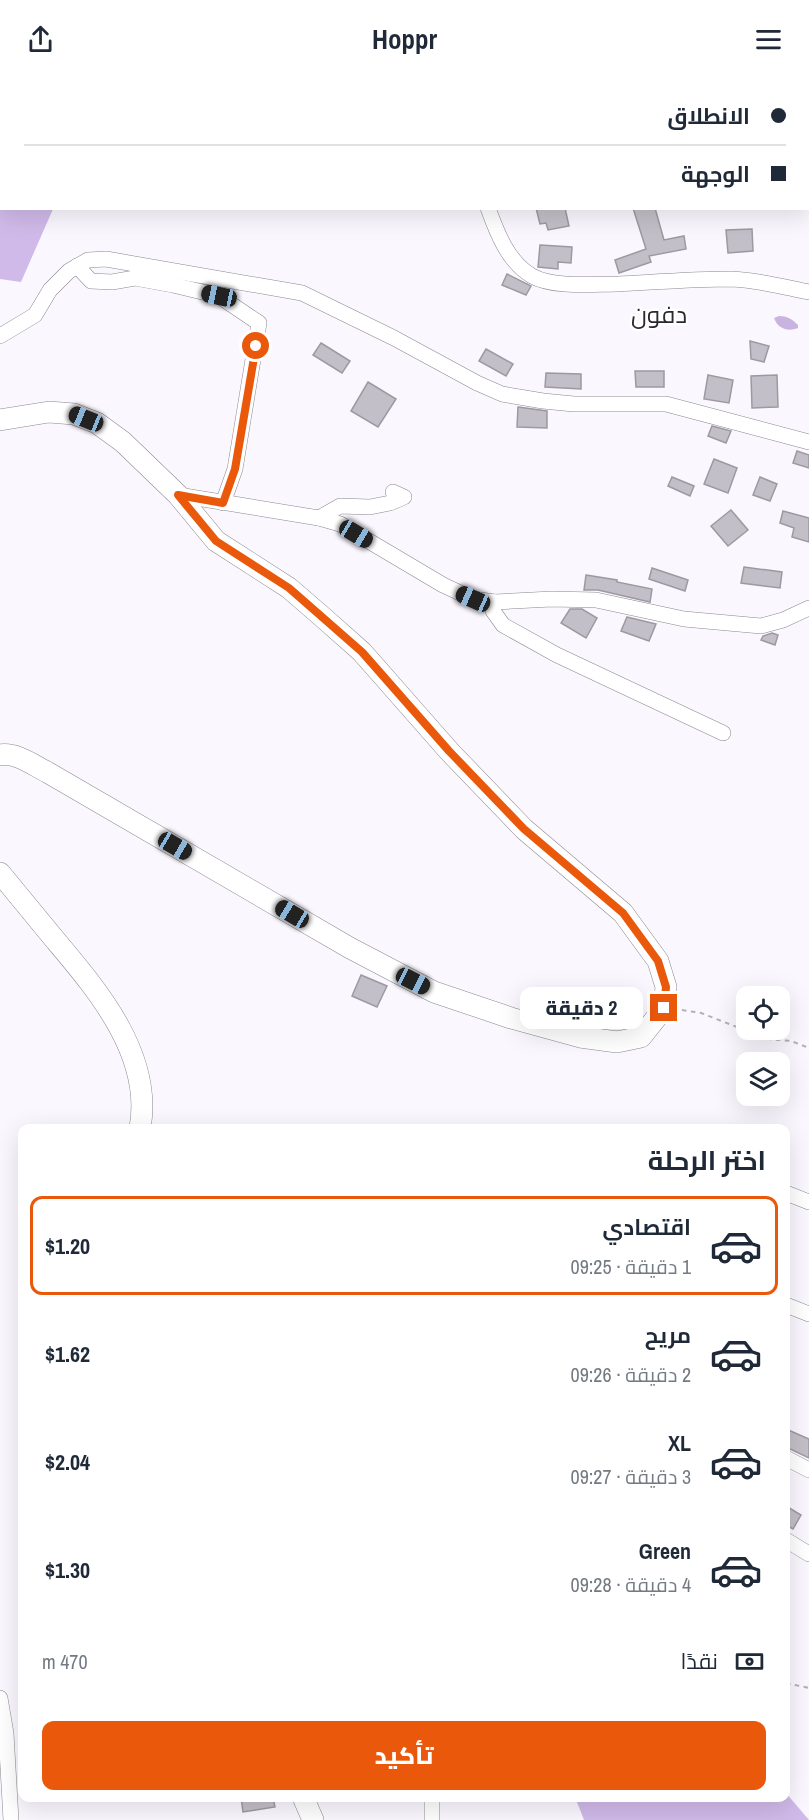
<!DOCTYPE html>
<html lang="ar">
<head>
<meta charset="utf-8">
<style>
	body { margin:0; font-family:"Archivo Narrow",Cairo,sans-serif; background:#f6f6f7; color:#1f2937; direction:rtl; height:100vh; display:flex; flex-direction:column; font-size:22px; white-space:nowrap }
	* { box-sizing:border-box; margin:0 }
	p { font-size:20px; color:#747a83 }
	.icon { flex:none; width:33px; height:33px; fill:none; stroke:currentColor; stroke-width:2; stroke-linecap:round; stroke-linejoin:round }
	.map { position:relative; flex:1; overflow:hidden; direction:ltr }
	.drawer { position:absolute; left:18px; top:1046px; width:772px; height:678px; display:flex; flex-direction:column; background:#fff; border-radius:12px; box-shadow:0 6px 24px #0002; direction:rtl }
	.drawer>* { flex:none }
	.banner { position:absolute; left:0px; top:0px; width:810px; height:132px; box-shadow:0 6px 24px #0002; direction:rtl; display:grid; align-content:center; height:132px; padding:0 24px; background:#fff }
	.controls { position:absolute; left:736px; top:908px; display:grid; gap:12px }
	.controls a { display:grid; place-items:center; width:54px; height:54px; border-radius:12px; background:#fff; box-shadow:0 6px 24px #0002; font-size:30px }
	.end { position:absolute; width:27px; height:27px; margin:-14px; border:8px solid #ea580c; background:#fff; box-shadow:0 0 0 3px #fff }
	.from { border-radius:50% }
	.bubble { position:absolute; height:42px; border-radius:12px; background:#fff; box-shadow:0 6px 24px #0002; font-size:20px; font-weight:800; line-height:42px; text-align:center; direction:rtl }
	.car { position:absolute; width:18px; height:36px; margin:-18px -9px; border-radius:8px; box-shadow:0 0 4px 2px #0007; background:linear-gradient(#222 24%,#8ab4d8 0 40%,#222 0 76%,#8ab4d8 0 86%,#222 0) }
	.banner b { display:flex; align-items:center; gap:21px; height:57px; font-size:22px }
	.banner b+b { border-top:2px solid #e0e1e3 }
	.banner i { width:15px; height:15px; background:#1f2937 }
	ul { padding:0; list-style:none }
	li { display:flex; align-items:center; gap:18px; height:99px; margin:0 12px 9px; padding:0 12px; border:3px solid transparent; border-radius:12px }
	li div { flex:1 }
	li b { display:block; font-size:22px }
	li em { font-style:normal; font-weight:800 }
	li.on { border-color:#ea580c }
	li>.icon { width:54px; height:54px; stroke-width:1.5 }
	h2 { padding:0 24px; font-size:27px; line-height:72px }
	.pay { display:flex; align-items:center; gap:15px; height:66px; padding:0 24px; font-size:22px }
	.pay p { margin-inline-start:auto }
	.action { display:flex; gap:12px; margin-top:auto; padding:12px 24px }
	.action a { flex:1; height:69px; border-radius:12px; background:#ea580c; color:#fff; font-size:24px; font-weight:800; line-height:69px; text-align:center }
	header { display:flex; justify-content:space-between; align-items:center; height:78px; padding:0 24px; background:#fff; font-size:27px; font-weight:800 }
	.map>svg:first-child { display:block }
</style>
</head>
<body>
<header><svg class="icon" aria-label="menu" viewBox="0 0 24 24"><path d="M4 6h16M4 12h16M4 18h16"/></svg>Hoppr<svg class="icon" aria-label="share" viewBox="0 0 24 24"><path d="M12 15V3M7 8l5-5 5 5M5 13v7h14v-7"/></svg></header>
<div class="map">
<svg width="809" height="1742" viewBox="0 0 809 1742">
	<rect width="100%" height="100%" fill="#fbf7ff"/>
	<g fill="#d0bae9">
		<path d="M 0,0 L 108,0 L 108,2 L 2,2 L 2,130 L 53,131 L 21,204 L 0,201 Z"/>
		<path d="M 786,1715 L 809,1742 L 584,1742 L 575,1719 L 786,1719 Z"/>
	</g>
	<path fill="#c9b3e1" d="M 779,238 C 787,238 792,241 798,247 L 798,250 C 788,254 778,251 774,240 Z"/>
	<g fill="#c3bfc8" stroke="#9d99a1" stroke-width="1.5">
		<path d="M 536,130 L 565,130 L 569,148 L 548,152 L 546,145 L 540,146 Z"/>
		<path d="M 633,130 L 655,130 L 664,162 L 684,158 L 686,171 L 649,178 L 651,184 L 619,195 L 615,182 L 646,171 Z"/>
		<path d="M 752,151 L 753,173 L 728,175 L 726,152 Z"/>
		<path d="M 540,167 L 572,169 L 571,185 L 558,184 L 558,191 L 538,189 Z"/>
		<path d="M 507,196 L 531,208 L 526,217 L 502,207 Z"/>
		<path d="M 750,263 L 769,268 L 764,284 L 751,281 Z"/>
		<path d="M 321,265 L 350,283 L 342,295 L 313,277 Z"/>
		<path d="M 486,271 L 513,286 L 506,298 L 479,283 Z"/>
		<path d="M 635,293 L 664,293 L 664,309 L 636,309 Z"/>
		<path d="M 546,295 L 581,296 L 581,311 L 545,309 Z"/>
		<path d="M 708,297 L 733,302 L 729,325 L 704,321 Z"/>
		<path d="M 777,297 L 778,329 L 752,330 L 751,298 Z"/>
		<path d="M 368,304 L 396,321 L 378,349 L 351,333 Z"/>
		<path d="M 518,329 L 547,333 L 547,350 L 517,349 Z"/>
		<path d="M 712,348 L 731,353 L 726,365 L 708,358 Z"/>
		<path d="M 797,373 L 809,377 L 809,390 L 793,385 Z"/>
		<path d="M 714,381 L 737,390 L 728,415 L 704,406 Z"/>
		<path d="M 672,399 L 694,408 L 690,418 L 668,408 Z"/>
		<path d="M 760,399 L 777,406 L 770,423 L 753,417 Z"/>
		<path d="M 731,432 L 748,452 L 728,468 L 711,448 Z"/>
		<path d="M 783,433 L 809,440 L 809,464 L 792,459 L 794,450 L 780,445 Z"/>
		<path d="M 744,489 L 782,494 L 780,510 L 741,505 Z"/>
		<path d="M 652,490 L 688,502 L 685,513 L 649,501 Z"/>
		<path d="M 586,497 L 617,502 L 617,504 L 652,511 L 650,524 L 598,512 L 584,512 Z"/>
		<path d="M 570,531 L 582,531 L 597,540 L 586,560 L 561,545 Z"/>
		<path d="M 627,539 L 656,546 L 649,563 L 621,553 Z"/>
		<path d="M 772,555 L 778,557 L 775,567 L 761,562 L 763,558 Z"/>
		<path d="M 361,897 L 387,908 L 377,929 L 352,918 Z"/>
		<path d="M 786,1351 L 809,1361 L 809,1380 L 786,1369 Z"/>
		<path d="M 786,1428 L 801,1437 L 793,1451 L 786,1447 Z"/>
		<path d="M 241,1719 L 273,1719 L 275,1729 L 243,1734 Z"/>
	</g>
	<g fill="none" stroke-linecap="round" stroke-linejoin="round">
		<defs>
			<g id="street">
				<path d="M 512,0 L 514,2"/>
				<path d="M 767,0 L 769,2"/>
				<path d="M 467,2 L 468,0"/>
				<path d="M 808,16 L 809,16"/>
				<path d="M 808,90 L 809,90"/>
				<path d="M 488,130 C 497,155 508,184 532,198 C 553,210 594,206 618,206 C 656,204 694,201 732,201 C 758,202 784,209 809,214"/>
				<path d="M 77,188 L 91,203 L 112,204 L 135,200 L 173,207 L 219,218 L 259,245 L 235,391 L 223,425"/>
				<path d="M 0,258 L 35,237 L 50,212 L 69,193 L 88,182 L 106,181 L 302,215 L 394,260 L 477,305 L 502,316 L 543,323 L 574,326 L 666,326 L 809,364"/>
				<path d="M 178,417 L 319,440 L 340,446 L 443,507 L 473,521 L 495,524 L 552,521 L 596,522 L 684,541 L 761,548 L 783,542 L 809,530"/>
				<path d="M 319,440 L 340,428 L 370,429 L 390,425 L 404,419 L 393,414"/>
				<path d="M 495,524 L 493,533 L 503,547 L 557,577 L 723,655"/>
				<path d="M 786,1115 L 809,1124"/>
				<path d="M 786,1227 L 809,1236"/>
				<path d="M 786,1380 L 809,1392"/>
				<path d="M 786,1462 L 809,1476"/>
				<path d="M 0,1620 L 6,1655 L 11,1742"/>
				<path d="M 432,1719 L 432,1742"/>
			</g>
			<g id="secondary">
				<path d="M 0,342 L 49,334 L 74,336 L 97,345 L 123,364 L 178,417 L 216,463 L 289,510 L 326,542 L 362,574 L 449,673 L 524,751 L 623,835 L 658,883 L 666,909 L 664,930 L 641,959 L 617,964 L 580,959 L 511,940 L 434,914 L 350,870 L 47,694 C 33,687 16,674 0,677"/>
				<path d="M 0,795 C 19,818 37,840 56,863 C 99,914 153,978 140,1050"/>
				<path d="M 303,1719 L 313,1742"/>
			</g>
		</defs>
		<use href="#street" stroke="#8b878f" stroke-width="16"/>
		<use href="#secondary" stroke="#8b878f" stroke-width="22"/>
		<g stroke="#b3b0b6" stroke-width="2" stroke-dasharray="4.5 4.5" stroke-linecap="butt">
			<path d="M 0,34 L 2,34"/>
			<path d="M 682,932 L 701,935 L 768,961 L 791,963 L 809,970"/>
			<path d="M 786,1605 L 809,1610"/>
		</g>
		<use href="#street" stroke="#fff" stroke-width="15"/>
		<use href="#secondary" stroke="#fff" stroke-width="21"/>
	</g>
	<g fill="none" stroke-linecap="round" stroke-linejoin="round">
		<path stroke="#ea580c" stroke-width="8" d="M 256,268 L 235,391 L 223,425 L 178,417 L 216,463 L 289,510 L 362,574 L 449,673 L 524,751 L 623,835 L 658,883 L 666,909 L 664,930"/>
	</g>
	<g text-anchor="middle" stroke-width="4.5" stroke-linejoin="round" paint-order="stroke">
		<g font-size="24" fill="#2a292c" stroke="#fff">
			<text x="659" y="245">دفون</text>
		</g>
	</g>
</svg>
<div class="controls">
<a><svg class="icon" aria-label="locate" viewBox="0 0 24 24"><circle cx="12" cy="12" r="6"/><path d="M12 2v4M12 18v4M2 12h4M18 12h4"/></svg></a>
<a><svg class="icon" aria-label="layers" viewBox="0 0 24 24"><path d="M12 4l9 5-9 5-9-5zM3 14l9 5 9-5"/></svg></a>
</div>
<i class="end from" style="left:256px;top:268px"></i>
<i class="end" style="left:664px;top:930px"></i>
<div class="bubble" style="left:520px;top:909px;width:123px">2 دقيقة</div>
<i class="car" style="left:219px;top:218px;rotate:282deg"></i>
<i class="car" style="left:86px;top:341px;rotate:292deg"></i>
<i class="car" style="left:356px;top:456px;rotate:121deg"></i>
<i class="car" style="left:473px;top:521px;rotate:294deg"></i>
<i class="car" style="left:175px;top:768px;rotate:120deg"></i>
<i class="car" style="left:292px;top:836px;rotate:301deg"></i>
<i class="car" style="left:413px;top:903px;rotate:117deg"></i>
<div class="banner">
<b><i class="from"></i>الانطلاق</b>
<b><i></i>الوجهة</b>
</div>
<section class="drawer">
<h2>اختر الرحلة</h2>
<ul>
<li class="on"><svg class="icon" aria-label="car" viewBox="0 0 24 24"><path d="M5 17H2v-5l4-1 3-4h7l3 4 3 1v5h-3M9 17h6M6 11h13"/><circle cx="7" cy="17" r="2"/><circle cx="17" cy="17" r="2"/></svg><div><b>اقتصادي</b><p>1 دقيقة · 09:25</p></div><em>$1.20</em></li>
<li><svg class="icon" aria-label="car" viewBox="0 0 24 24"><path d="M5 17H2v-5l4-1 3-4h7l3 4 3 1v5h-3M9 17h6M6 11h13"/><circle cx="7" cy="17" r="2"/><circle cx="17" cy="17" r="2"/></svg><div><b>مريح</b><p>2 دقيقة · 09:26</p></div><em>$1.62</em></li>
<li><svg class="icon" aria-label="car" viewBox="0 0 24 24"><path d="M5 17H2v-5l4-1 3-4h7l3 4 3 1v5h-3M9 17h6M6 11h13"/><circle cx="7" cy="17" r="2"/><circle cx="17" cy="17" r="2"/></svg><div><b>XL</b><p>3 دقيقة · 09:27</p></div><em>$2.04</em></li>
<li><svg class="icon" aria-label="car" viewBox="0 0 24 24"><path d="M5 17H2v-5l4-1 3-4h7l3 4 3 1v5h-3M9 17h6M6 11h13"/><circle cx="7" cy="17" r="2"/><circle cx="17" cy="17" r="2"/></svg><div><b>Green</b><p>4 دقيقة · 09:28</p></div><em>$1.30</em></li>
</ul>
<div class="pay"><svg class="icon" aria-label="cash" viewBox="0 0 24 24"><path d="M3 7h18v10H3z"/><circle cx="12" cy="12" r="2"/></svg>نقدًا<p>470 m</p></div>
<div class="action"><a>تأكيد</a></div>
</section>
</div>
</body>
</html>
